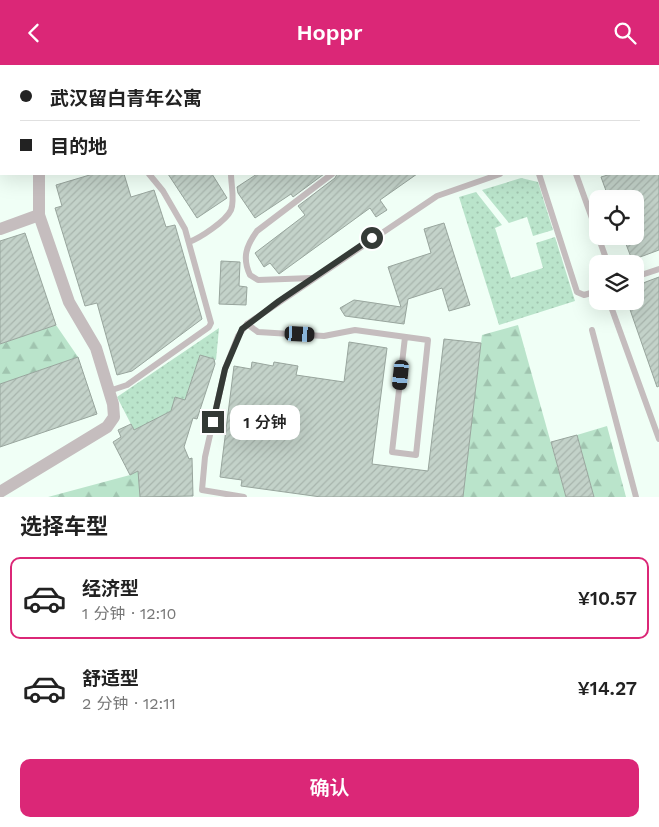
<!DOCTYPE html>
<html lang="zh">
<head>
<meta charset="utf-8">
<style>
	body { margin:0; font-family:"Work Sans","Noto Sans SC",sans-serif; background:#f2f2f2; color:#222; height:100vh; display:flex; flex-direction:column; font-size:19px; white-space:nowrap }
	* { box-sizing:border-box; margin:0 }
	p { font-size:16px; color:#767676 }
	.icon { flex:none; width:28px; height:28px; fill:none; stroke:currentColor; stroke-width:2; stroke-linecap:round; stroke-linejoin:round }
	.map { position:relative; height:432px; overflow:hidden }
	.details { display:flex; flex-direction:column; background:#fff; flex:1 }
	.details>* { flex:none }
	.guide { position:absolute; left:0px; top:0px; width:660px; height:110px; box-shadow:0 5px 20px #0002; display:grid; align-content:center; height:110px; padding:0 20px; background:#fff }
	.fabs { position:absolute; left:589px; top:125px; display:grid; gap:10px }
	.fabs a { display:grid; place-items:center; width:55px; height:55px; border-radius:10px; background:#fff; box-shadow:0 5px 20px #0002; font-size:25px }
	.end { position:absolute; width:22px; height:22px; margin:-11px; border:6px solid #343a36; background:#fff; box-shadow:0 0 0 2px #fff }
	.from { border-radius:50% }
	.bubble { position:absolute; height:35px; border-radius:10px; background:#fff; box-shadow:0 5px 20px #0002; font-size:16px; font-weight:600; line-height:35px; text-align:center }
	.car { position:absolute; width:15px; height:30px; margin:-15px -8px; border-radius:6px; box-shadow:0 0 4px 1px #0007; background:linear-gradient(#222 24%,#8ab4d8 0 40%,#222 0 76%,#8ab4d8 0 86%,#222 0) }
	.guide b { display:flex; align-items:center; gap:18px; height:48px; font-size:19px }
	.guide b+b { border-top:1px solid #e0e0e0 }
	.guide i { width:12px; height:12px; background:#222 }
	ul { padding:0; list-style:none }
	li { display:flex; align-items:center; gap:15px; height:82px; margin:0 10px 8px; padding:0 10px; border:2px solid transparent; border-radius:10px }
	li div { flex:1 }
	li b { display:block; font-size:19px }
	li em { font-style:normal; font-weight:600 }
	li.on { border-color:#db2777 }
	li>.icon { width:45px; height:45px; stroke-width:1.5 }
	h2 { padding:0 20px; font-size:22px; line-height:60px }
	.primary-button { display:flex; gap:10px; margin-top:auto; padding:10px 20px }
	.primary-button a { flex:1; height:58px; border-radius:10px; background:#db2777; color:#fff; font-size:20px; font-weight:600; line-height:58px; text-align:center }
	header { display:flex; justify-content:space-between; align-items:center; height:65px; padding:0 20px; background:#db2777; color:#fff; font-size:22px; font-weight:600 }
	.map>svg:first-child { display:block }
</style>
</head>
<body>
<header><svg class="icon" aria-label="back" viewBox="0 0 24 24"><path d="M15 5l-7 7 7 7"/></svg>Hoppr<svg class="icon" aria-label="search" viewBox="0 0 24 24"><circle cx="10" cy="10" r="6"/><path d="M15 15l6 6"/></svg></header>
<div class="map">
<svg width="659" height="432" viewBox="0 0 659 432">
	<defs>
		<pattern id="grass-dots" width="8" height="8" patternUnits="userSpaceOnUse" patternTransform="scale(1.25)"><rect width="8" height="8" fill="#bae4cb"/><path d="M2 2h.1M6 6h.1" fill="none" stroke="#a0c4af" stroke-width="1.8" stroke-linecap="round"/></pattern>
		<pattern id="forest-firs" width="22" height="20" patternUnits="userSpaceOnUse" patternTransform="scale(1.25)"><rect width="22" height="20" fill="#bae4cb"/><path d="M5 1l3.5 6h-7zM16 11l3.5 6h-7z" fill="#a0c4af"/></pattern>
		<pattern id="building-hatch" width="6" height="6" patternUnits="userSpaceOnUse" patternTransform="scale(1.25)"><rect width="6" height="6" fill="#c3d2c9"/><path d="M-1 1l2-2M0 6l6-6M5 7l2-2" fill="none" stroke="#a8b5ad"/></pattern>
	</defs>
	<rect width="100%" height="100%" fill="#f0fff6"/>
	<g fill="url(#grass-dots)">
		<path d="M 521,113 L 538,117 L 553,165 L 533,171 L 527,152 L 509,158 L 482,125 Z"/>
		<path d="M 476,127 L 502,160 L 495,163 L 511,213 L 543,203 L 536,178 L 555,172 L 575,236 L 499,260 L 459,132 Z"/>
		<path d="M 219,263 L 216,295 L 200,290 L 185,335 L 171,346 L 134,365 L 117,332 Z"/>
	</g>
	<g fill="url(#forest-firs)">
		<path d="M 56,260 L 78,292 L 0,319 L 0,279 Z"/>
		<path d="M 518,260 L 566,432 L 463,432 L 482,270 Z"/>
		<path d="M 607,361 L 626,432 L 594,432 L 577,370 Z"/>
		<path d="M 142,404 L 139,415 L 140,432 L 48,432 L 130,410 Z"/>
	</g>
	<g fill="url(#building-hatch)" stroke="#98a59d">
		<path d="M 93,109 L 124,109 L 131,132 L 154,125 L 166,162 L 175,160 L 202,254 L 132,306 L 117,310 L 97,238 L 85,241 L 55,143 L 62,141 L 56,120 Z"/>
		<path d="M 168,109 L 212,109 L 227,133 L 197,153 Z"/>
		<path d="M 257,109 L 324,109 L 293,132 L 291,129 L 255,153 L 238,128 L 237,122 Z"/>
		<path d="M 337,109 L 417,109 L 380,135 L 387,145 L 376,152 L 370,143 L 279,209 L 270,198 L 264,202 L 255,188 L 305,150 L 298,141 L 335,113 Z"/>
		<path d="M 611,109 L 659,109 L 659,185 L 632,195 L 623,171 L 635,171 L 635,134 L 609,134 L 601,112 Z"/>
		<path d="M 444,158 L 470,240 L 449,246 L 442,223 L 408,234 L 404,259 L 345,251 L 340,243 L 354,235 L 401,242 L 388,202 L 431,188 L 424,164 Z"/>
		<path d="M 25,168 L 56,260 L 0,279 L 0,176 Z"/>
		<path d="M 221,196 L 240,197 L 239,221 L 247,222 L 246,240 L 219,239 Z"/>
		<path d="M 659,212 L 659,321 L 657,322 L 627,236 L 635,236 L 635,221 Z"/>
		<path d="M 444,274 L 481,278 L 463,432 L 321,432 L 241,421 L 242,415 L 220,412 L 234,301 L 251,304 L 252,297 L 273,301 L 274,297 L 298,301 L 296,310 L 344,317 L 349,277 L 387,283 L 372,399 L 428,406 Z"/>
		<path d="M 200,290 L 214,294 L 215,299 L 197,354 L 193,353 L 184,382 L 189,394 L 192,393 L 193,431 L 140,432 L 138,406 L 130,410 L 113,377 L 121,372 L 118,365 L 131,359 L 134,365 L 171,346 L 175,332 L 185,335 Z"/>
		<path d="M 78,292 L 97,349 L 0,382 L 0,319 Z"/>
		<path d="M 577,370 L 594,432 L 566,432 L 551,377 Z"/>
	</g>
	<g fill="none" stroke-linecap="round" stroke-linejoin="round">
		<g stroke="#c5bdbe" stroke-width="6">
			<path d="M 12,0 L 15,1"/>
			<path d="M 173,0 L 174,1"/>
			<path d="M 456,0 L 457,1"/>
			<path d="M 142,1 L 144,0"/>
			<path d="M 539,109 L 577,227 L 584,230 L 598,226"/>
			<path d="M 576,109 L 598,170"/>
			<path d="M 598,171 L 608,199"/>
			<path d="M 189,177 C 200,173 226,156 231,145 C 235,136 231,119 231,109"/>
			<path d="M 635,212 L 659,204"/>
			<path d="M 312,213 L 258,215 L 250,210 C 242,193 246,181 257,166 L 332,109"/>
			<path d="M 609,236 L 659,374"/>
			<path d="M 247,259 L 258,267 L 324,271 L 355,265 L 428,275 L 416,390 L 392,387 L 405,272"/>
			<path d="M 592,265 L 636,432"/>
			<path d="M 109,326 L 127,320 L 209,262 L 211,258 L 185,164 L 163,126 L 149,109"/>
			<path d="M 244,432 L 202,425 L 205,392 L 225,304 L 238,271 L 247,259 L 437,131 L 500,109"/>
		</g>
		<g stroke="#c5bdbe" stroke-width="12">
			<path d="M 5,0 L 5,1"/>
			<path d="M 0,164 L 39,150"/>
			<path d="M 0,427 L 107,362 L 114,352 L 113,339 L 96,283 L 69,237 L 39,150 L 39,109"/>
		</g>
	</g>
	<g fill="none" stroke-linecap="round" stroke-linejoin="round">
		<path stroke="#343a36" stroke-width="6" d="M 213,357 L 225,304 L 242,264 L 279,236 L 372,173"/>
	</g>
</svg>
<div class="fabs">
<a><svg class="icon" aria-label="locate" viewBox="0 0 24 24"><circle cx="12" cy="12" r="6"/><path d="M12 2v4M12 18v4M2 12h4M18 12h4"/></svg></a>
<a><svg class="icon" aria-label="layers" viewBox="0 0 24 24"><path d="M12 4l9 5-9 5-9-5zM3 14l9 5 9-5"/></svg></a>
</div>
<i class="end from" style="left:372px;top:173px"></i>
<i class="end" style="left:213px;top:357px"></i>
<div class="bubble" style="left:230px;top:340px;width:70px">1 分钟</div>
<i class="car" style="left:300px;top:269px;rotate:93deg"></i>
<i class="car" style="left:401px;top:310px;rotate:186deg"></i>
<div class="guide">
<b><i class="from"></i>武汉留白青年公寓</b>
<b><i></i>目的地</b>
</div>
</div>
<section class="details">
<h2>选择车型</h2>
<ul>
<li class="on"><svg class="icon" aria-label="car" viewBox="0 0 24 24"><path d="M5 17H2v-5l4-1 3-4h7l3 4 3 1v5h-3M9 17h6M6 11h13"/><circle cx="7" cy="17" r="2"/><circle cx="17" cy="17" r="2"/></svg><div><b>经济型</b><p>1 分钟 · 12:10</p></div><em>¥10.57</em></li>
<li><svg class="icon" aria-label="car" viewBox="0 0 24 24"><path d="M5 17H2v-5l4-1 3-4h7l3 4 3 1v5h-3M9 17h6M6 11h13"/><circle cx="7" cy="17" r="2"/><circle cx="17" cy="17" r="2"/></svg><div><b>舒适型</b><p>2 分钟 · 12:11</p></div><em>¥14.27</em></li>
</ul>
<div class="primary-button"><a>确认</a></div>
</section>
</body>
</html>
